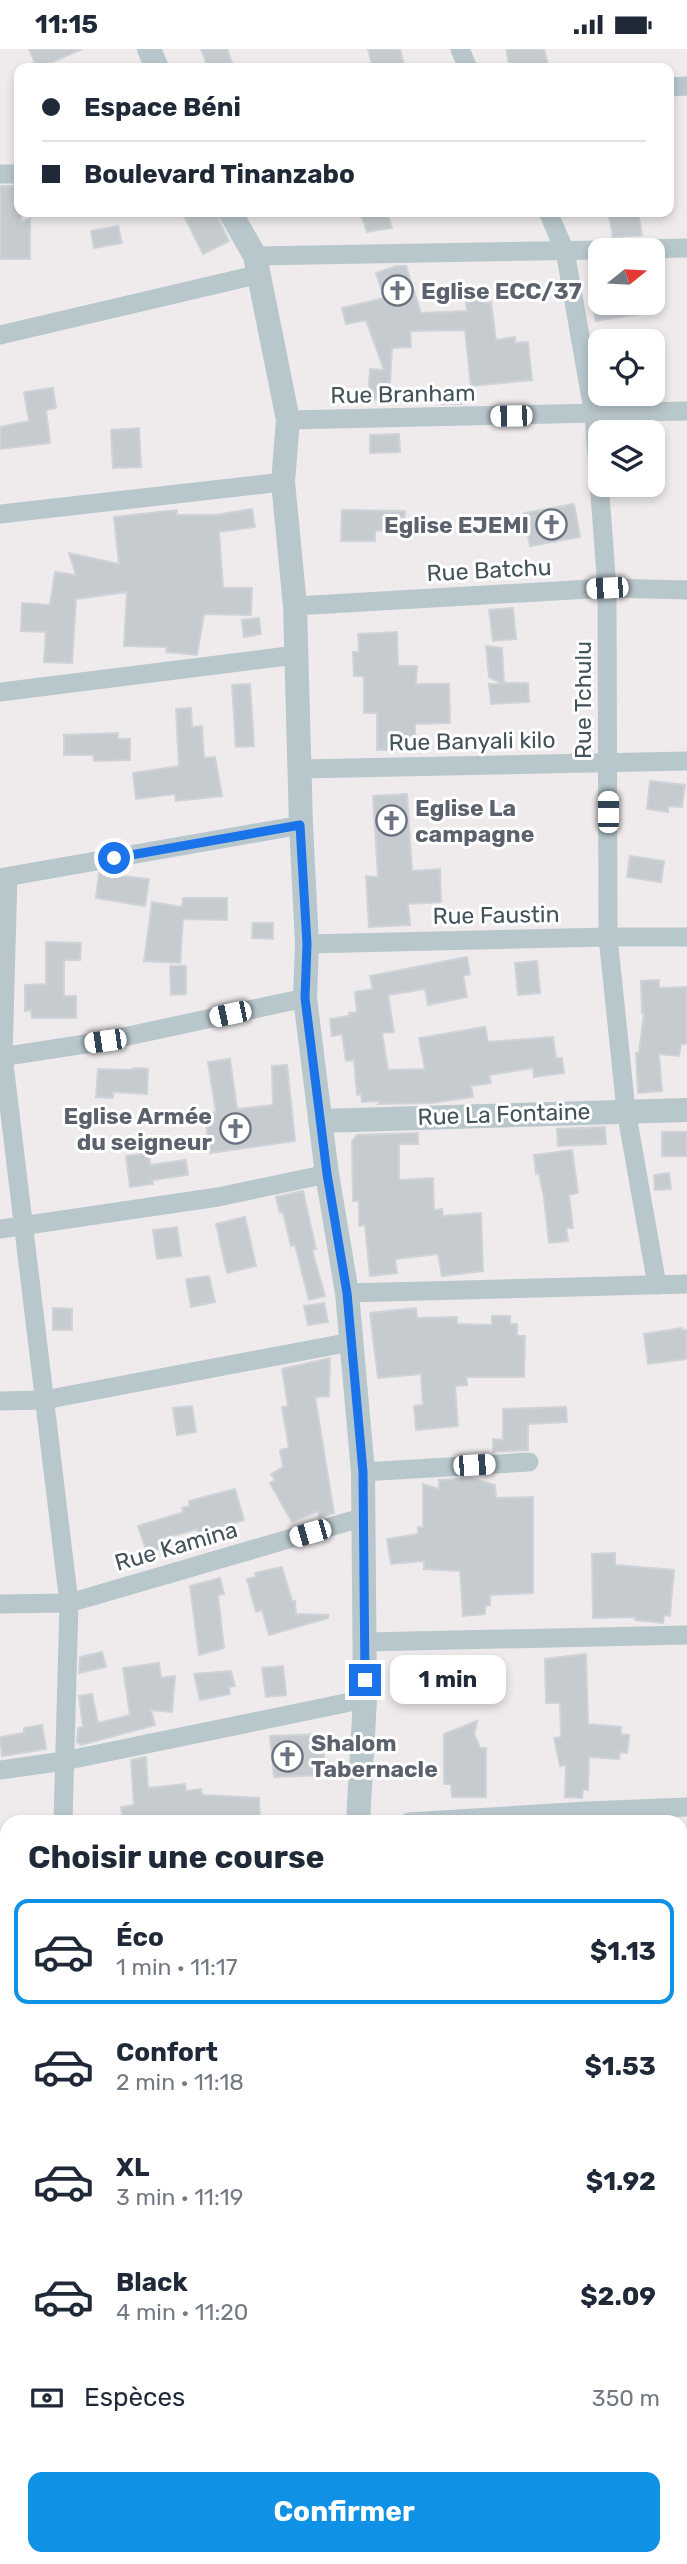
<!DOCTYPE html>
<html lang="fr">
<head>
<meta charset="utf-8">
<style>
	body { margin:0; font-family:Rubik,sans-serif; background:#f2f2f3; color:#1f2937; height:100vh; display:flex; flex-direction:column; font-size:26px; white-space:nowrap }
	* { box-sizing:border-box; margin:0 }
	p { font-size:23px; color:#747a83 }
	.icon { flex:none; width:38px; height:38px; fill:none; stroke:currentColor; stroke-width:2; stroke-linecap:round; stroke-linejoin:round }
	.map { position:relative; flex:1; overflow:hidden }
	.sheet { position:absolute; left:0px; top:1766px; width:688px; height:751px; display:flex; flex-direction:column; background:#fff; border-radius:21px 21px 0 0; box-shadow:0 4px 10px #0003 }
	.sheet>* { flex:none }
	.banner { position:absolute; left:14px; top:14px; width:660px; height:154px; border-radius:14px; box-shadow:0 4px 10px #0003; display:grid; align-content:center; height:154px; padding:0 28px; background:#fff }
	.needle { width:46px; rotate:72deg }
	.controls { position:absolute; left:588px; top:189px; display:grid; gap:14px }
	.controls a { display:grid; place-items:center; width:77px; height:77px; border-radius:14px; background:#fff; box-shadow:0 4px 10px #0003; font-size:35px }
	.end { position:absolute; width:32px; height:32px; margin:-16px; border:9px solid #1a73e8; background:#fff; box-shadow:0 0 0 4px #fff }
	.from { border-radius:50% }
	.bubble { position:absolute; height:49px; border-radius:14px; background:#fff; box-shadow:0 4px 10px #0003; font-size:23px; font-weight:700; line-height:49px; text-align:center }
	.car { position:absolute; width:21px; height:42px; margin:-21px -10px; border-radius:9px; box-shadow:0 0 5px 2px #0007; background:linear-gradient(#fff 24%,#345 0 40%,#fff 0 76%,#345 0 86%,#fff 0) }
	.banner b { display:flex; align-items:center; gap:24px; height:66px; font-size:26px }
	.banner b+b { border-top:2px solid #e0e1e3 }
	.banner i { width:18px; height:18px; background:#1f2937 }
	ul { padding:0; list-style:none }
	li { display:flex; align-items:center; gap:21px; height:105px; margin:0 14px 10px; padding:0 14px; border:4px solid transparent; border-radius:14px }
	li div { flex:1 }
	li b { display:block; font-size:26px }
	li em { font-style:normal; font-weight:700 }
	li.selected { border-color:#0f92e5 }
	li>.icon { width:63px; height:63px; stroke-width:1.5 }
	h2 { padding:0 28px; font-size:32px; line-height:84px }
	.pay { display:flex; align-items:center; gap:18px; height:77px; padding:0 28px; font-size:26px }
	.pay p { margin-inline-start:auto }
	.action { display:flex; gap:14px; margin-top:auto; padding:14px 28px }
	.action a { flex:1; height:80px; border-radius:14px; background:#0f92e5; color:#fff; font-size:28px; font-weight:700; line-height:80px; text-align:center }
	.status { display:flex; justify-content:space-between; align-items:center; height:49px; padding:0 35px; background:#fff; direction:ltr }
	.status svg { height:19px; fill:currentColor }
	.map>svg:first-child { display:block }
</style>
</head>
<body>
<div class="status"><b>11:15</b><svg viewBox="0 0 49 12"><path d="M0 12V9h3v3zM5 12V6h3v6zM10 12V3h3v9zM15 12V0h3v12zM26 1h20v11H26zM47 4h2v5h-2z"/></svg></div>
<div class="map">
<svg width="687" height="2515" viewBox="0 0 687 2515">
	<rect width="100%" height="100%" fill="#efebec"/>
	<g fill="#c5cbcf" stroke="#cfd3d8" stroke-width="2">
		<path d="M 29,0 L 82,0 L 39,19 L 37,19 Z"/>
		<path d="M 201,0 L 227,0 L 234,19 L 208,19 Z"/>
		<path d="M 368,0 L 400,0 L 404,16 L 392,19 L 373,19 Z"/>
		<path d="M 506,0 L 544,0 L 549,19 L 510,19 Z"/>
		<path d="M 0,137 L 19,137 L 21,173 L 30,170 L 30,210 L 0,210 Z"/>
		<path d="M 182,163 L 215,163 L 229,192 L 203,205 Z"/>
		<path d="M 360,163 L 387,163 L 392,179 L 367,183 Z"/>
		<path d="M 608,163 L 638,163 L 642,186 L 613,188 Z"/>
		<path d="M 118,177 L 122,194 L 94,199 L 91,182 Z"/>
		<path d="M 397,217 L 406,217 L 421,264 L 467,262 L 465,245 L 485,243 L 486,254 L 491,253 L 496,291 L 515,288 L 515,294 L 528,293 L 532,331 L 471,337 L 465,281 L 410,282 L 411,298 L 392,299 L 389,352 L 368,350 L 370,320 L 384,321 L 366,271 L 346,275 L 342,259 L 384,249 L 376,224 Z"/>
		<path d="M 591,254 L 653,254 L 654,263 L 596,272 Z"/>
		<path d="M 53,339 L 56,359 L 46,361 L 50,394 L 0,400 L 0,378 L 29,372 L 24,343 Z"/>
		<path d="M 441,347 L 461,347 L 461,355 L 442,355 Z"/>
		<path d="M 139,379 L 141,418 L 113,419 L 111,381 Z"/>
		<path d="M 399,385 L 400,403 L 370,404 L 370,386 Z"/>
		<path d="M 574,455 L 580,488 L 530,497 L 524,464 Z"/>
		<path d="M 252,460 L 255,478 L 219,483 L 223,539 L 252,539 L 251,566 L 204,565 L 197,606 L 166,603 L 167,598 L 124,597 L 127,543 L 76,550 L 72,614 L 44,613 L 46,583 L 21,582 L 22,554 L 50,556 L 55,523 L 76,526 L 69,504 L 119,515 L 114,468 L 177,461 L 177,466 L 215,466 Z"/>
		<path d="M 342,461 L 405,462 L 404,478 L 375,482 L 375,492 L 341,492 Z"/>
		<path d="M 513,559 L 516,590 L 493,592 L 489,561 Z"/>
		<path d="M 259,569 L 261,585 L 244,588 L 242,571 Z"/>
		<path d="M 397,583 L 398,617 L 417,617 L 416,635 L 449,635 L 450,674 L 415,675 L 415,693 L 411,693 L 411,701 L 377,701 L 377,664 L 364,664 L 364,627 L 354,627 L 353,603 L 359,603 L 358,585 Z"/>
		<path d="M 486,597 L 502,599 L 504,634 L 528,634 L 529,653 L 491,655 L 489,635 L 503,635 L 489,628 Z"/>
		<path d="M 250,635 L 254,697 L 236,698 L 232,636 Z"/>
		<path d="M 191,659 L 192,678 L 202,677 L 204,709 L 215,708 L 222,747 L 176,752 L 175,745 L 136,750 L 133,724 L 179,717 L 176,660 Z"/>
		<path d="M 118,684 L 118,690 L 130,690 L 130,711 L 94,712 L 93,706 L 64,706 L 64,686 Z"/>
		<path d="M 650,732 L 685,736 L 682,758 L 668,757 L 668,763 L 647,760 Z"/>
		<path d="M 407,745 L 412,822 L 440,820 L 441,853 L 408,855 L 410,876 L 369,878 L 366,827 L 378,828 L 373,747 Z"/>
		<path d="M 630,807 L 664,812 L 661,833 L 627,828 Z"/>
		<path d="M 99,824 L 149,830 L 145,857 L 96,849 Z"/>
		<path d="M 183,849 L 227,849 L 227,871 L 183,870 L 180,914 L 144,912 L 152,853 L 182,858 Z"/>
		<path d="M 253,874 L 273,874 L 273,890 L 252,889 Z"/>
		<path d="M 46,893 L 81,894 L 80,911 L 64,911 L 64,947 L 76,947 L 76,969 L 32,969 L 31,961 L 25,962 L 25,936 L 46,935 Z"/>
		<path d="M 467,908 L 470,925 L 463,927 L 467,948 L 428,956 L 425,940 L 388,946 L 394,983 L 382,984 L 388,1021 L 425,1020 L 419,989 L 485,978 L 488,993 L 553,988 L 556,1009 L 562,1009 L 564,1024 L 534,1028 L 533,1019 L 489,1026 L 491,1034 L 471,1037 L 473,1048 L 431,1054 L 378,1055 L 380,1052 L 362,1053 L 361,1045 L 357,1046 L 354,1011 L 346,1012 L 342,985 L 332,987 L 330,970 L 349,967 L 349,964 L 357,963 L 355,943 L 373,940 L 370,927 Z"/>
		<path d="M 537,912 L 540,944 L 518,946 L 515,914 Z"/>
		<path d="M 170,917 L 186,917 L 186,945 L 171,946 Z"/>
		<path d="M 659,931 L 659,939 L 687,938 L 687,995 L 681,995 L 679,1007 L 659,1005 L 662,1042 L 638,1044 L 636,1004 L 639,1004 L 644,964 L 642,964 L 641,932 Z"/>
		<path d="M 230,1010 L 237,1060 L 273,1056 L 272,1017 L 287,1016 L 295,1092 L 210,1104 L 205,1065 L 216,1063 L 208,1013 Z"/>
		<path d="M 133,1019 L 148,1020 L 147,1045 L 113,1043 L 113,1049 L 96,1048 L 98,1020 L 133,1021 Z"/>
		<path d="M 605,1078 L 606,1095 L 558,1097 L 557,1080 Z"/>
		<rect x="662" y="1083" width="25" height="24"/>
		<path d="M 418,1084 L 418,1095 L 399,1095 L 399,1131 L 433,1129 L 434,1161 L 442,1160 L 443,1167 L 481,1164 L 483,1222 L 442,1227 L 438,1205 L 395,1210 L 397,1224 L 370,1227 L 365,1176 L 359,1177 L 359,1152 L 353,1152 L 352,1092 L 357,1086 Z"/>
		<path d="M 572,1101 L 578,1144 L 569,1146 L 573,1179 L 566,1179 L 568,1192 L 549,1194 L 544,1149 L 539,1124 L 536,1125 L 534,1106 Z"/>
		<path d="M 149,1104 L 150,1116 L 186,1111 L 188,1126 L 152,1131 L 153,1135 L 130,1138 L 126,1107 Z"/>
		<path d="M 669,1124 L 671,1140 L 655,1141 L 654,1126 Z"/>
		<path d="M 303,1142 L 316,1200 L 312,1201 L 325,1247 L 309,1251 L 295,1196 L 291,1197 L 283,1163 L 280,1164 L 276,1148 Z"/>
		<path d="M 245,1168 L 256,1217 L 227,1224 L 216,1175 Z"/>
		<path d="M 177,1178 L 181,1207 L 157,1210 L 153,1181 Z"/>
		<path d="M 209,1227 L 215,1253 L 191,1258 L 186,1230 Z"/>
		<path d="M 324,1254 L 328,1273 L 308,1276 L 304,1257 Z"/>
		<path d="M 53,1259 L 72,1260 L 72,1281 L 53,1281 Z"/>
		<path d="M 416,1259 L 417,1269 L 457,1268 L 457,1275 L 492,1276 L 492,1267 L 510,1267 L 510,1275 L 517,1275 L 517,1287 L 525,1287 L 524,1328 L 466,1328 L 467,1336 L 455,1337 L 458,1377 L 416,1381 L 414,1357 L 423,1356 L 421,1325 L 378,1329 L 370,1264 Z"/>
		<path d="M 682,1279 L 682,1281 L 687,1281 L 687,1310 L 648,1315 L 644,1285 Z"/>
		<path d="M 330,1309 L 329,1347 L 315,1348 L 334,1464 L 319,1468 L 318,1462 L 292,1473 L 270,1434 L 275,1431 L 271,1425 L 283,1418 L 280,1401 L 289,1399 L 282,1358 L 288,1357 L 282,1320 Z"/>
		<path d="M 192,1357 L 196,1383 L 177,1386 L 173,1359 Z"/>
		<path d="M 566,1358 L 567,1373 L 528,1375 L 528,1401 L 493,1403 L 493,1390 L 503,1391 L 503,1360 Z"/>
		<path d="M 471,1429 L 495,1436 L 496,1449 L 533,1448 L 533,1544 L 490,1546 L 490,1556 L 485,1557 L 485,1565 L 463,1567 L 460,1522 L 424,1520 L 424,1512 L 391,1515 L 387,1490 L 418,1485 L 418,1478 L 423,1478 L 423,1435 L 439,1440 L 439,1431 Z"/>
		<path d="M 235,1440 L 244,1471 L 198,1484 L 197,1480 L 162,1490 L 165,1498 L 147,1504 L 138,1477 L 184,1463 L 182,1459 L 190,1457 L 189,1452 Z"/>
		<path d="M 615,1504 L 615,1516 L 674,1521 L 670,1567 L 664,1566 L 663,1574 L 635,1571 L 635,1568 L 593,1569 L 592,1505 Z"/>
		<path d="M 282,1518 L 292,1552 L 295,1552 L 296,1565 L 328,1566 L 328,1569 L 269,1586 L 262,1561 L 256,1563 L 247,1530 L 256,1528 L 255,1524 Z"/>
		<path d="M 220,1529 L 224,1545 L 218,1546 L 224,1599 L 199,1606 L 190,1537 Z"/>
		<path d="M 102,1603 L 106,1618 L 79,1624 L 80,1608 Z"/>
		<path d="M 586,1605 L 588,1675 L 621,1678 L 621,1685 L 629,1686 L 627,1704 L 620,1703 L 619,1710 L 589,1708 L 588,1741 L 583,1740 L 582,1749 L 565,1748 L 566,1716 L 560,1717 L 554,1689 L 561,1688 L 560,1654 L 546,1654 L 545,1610 Z"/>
		<path d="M 472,1613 L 474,1644 L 429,1648 L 426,1617 Z"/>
		<path d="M 159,1614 L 161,1629 L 175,1627 L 172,1663 L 151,1661 L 155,1676 L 81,1696 L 77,1693 L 78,1679 L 83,1678 L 79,1647 L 92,1645 L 98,1674 L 130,1666 L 123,1619 Z"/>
		<path d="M 283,1617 L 286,1646 L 266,1648 L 262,1619 Z"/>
		<path d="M 231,1622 L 235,1637 L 229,1638 L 230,1645 L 200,1651 L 194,1625 Z"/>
		<path d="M 477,1672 L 474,1685 L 480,1699 L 486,1699 L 486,1748 L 452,1748 L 451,1735 L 444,1735 L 444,1685 Z"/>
		<path d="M 42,1676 L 46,1700 L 2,1707 L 0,1688 L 24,1684 L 24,1679 Z"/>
		<path d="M 323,1685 L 325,1726 L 274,1728 L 270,1687 Z"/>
		<path d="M 146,1708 L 148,1739 L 185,1735 L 186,1742 L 201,1740 L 202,1746 L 259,1749 L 260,1773 L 223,1773 L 223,1767 L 184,1773 L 123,1773 L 121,1758 L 134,1756 L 131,1711 Z"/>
	</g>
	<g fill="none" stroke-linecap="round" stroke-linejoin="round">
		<g stroke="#b8c7cc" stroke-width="10">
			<path d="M 0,2219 L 7,2217"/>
			<path d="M 420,2510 L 422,2515"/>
			<path d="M 80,2515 L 99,2510"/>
			<path d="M 355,2515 L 371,2510"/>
		</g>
		<g stroke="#b8c7cc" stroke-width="19">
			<path d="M 460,0 L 468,19"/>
			<path d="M 668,38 L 687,37"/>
			<path d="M 0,125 L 19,125"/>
			<path d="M 548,163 L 565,202 L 594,366 L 607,539 L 608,888 L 626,1061 L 657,1236"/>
			<path d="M 601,201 L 687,199"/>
			<path d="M 255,207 L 600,201"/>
			<path d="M 0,286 L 260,225"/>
			<path d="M 288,371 L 687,362"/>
			<path d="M 0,465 L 283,433"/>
			<path d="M 295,557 L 607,539 L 687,541"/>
			<path d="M 0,643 L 296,606"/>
			<path d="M 300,720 L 687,712"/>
			<path d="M 8,828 L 3,1007 L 69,1554 L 63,1773"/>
			<path d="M 0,829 L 301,776"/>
			<path d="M 307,895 L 608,888 L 687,888"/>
			<path d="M 0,1008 L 105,992 L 305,949"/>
			<path d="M 0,1180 L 218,1148 L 327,1125"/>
			<path d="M 347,1244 L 687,1235"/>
			<path d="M 0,1352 L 44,1351 L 351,1293"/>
			<path d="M 363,1423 L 529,1413"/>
			<path d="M 0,1555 L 69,1554 L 364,1468"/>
			<path d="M 365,1593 L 687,1586"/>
			<path d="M 0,1721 L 64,1712 L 365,1650"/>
			<path d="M 409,1773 L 586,1762 L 687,1758"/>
			<path d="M 0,1893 L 7,1891"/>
			<path d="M 0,2134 L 7,2133"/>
			<path d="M 681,2141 L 687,2140"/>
			<path d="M 681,2315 L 687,2314"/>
			<path d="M 0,2349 L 7,2347"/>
			<path d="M 681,2491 L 687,2491"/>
		</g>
		<g stroke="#b8c7cc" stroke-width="24">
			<path d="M 149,0 L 157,19"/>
			<path d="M 230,163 L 255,207 L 288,371 L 283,433 L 295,557 L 301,776 L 307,895 L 305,949 L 327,1125 L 347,1244 L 363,1423 L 365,1650 L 358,1773"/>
			<path d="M 320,1072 L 687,1061"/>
			<path d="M 509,2510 L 511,2515"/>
		</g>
	</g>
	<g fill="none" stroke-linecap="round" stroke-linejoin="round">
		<path stroke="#1a73e8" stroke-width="9" d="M 114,809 L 300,776 L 307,895 L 305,949 L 327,1125 L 347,1244 L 363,1423 L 365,1631"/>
	</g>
	<defs>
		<symbol id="church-ring" viewBox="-11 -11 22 22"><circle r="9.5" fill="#fff" stroke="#6b7280" stroke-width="1.5"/><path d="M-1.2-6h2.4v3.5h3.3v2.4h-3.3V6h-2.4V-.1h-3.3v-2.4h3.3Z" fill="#6b7280"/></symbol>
	</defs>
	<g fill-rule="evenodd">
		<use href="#church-ring" x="380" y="224" width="35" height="35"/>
		<use href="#church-ring" x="534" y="458" width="35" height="35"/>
		<use href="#church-ring" x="374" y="754" width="35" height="35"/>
		<use href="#church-ring" x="218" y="1062" width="35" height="35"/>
		<use href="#church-ring" x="270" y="1690" width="35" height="35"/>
	</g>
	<g text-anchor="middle" stroke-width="6" stroke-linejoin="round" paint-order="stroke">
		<g font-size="23" font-weight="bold" fill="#5b616d" stroke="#fff" text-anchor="start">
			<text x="421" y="250">Eglise ECC/37</text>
			<text x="529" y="484" text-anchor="end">Eglise EJEMI</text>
			<text x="415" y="767">Eglise La<tspan x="415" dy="26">campagne</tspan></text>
			<text x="212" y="1075" text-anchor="end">Eglise Armée<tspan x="212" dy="26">du seigneur</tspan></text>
			<text x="311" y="1702">Shalom<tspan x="311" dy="26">Tabernacle</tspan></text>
		</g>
		<g font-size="23" fill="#43535a" stroke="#fff">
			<text transform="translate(403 345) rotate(-1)" y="8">Rue Branham</text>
			<text transform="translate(489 521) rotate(-3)" y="8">Rue Batchu</text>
			<text transform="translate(583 651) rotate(-90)" y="8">Rue Tchulu</text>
			<text transform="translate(472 692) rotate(-1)" y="8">Rue Banyali kilo</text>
			<text transform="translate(496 866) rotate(-1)" y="8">Rue Faustin</text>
			<text transform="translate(504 1065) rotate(-2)" y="8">Rue La Fontaine</text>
			<text transform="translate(176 1497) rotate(-16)" y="8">Rue Kamina</text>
		</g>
	</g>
</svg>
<div class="controls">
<a><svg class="needle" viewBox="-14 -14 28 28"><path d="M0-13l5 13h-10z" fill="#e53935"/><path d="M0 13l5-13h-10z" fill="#747a83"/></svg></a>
<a><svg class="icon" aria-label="locate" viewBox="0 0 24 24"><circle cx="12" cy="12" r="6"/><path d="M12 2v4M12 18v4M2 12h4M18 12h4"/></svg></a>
<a><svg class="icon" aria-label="layers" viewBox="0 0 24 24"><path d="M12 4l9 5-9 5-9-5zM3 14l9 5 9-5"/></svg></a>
</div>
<i class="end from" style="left:114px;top:809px"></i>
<i class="end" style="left:365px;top:1631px"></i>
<div class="bubble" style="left:390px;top:1606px;width:116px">1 min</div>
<i class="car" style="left:511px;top:367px;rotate:269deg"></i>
<i class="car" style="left:607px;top:539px;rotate:267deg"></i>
<i class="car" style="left:608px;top:763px;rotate:0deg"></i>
<i class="car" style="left:230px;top:965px;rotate:258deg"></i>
<i class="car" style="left:105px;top:992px;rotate:262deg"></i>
<i class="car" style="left:474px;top:1416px;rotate:87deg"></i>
<i class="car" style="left:310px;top:1484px;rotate:254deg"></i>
<div class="banner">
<b><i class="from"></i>Espace Béni</b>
<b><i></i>Boulevard Tinanzabo</b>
</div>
<section class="sheet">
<h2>Choisir une course</h2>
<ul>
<li class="selected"><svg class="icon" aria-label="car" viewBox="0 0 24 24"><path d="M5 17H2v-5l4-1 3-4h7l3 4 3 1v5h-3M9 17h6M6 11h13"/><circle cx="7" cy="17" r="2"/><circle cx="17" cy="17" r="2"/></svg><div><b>Éco</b><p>1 min · 11:17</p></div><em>$1.13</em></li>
<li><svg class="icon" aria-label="car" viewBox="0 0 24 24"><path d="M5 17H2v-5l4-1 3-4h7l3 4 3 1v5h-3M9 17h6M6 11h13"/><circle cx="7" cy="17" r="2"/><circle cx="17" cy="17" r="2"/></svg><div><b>Confort</b><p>2 min · 11:18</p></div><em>$1.53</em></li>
<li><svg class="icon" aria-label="car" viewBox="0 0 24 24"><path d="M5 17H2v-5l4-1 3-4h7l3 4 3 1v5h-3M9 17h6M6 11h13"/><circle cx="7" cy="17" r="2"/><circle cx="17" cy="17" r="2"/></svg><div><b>XL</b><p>3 min · 11:19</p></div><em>$1.92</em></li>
<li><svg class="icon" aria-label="car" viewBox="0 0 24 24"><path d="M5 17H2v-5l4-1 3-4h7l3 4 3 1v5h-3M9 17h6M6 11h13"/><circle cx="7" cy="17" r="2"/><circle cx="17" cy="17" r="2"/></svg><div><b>Black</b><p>4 min · 11:20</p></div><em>$2.09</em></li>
</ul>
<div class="pay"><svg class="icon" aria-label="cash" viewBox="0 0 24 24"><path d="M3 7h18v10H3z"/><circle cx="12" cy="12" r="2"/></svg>Espèces<p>350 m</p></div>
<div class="action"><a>Confirmer</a></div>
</section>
</div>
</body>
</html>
